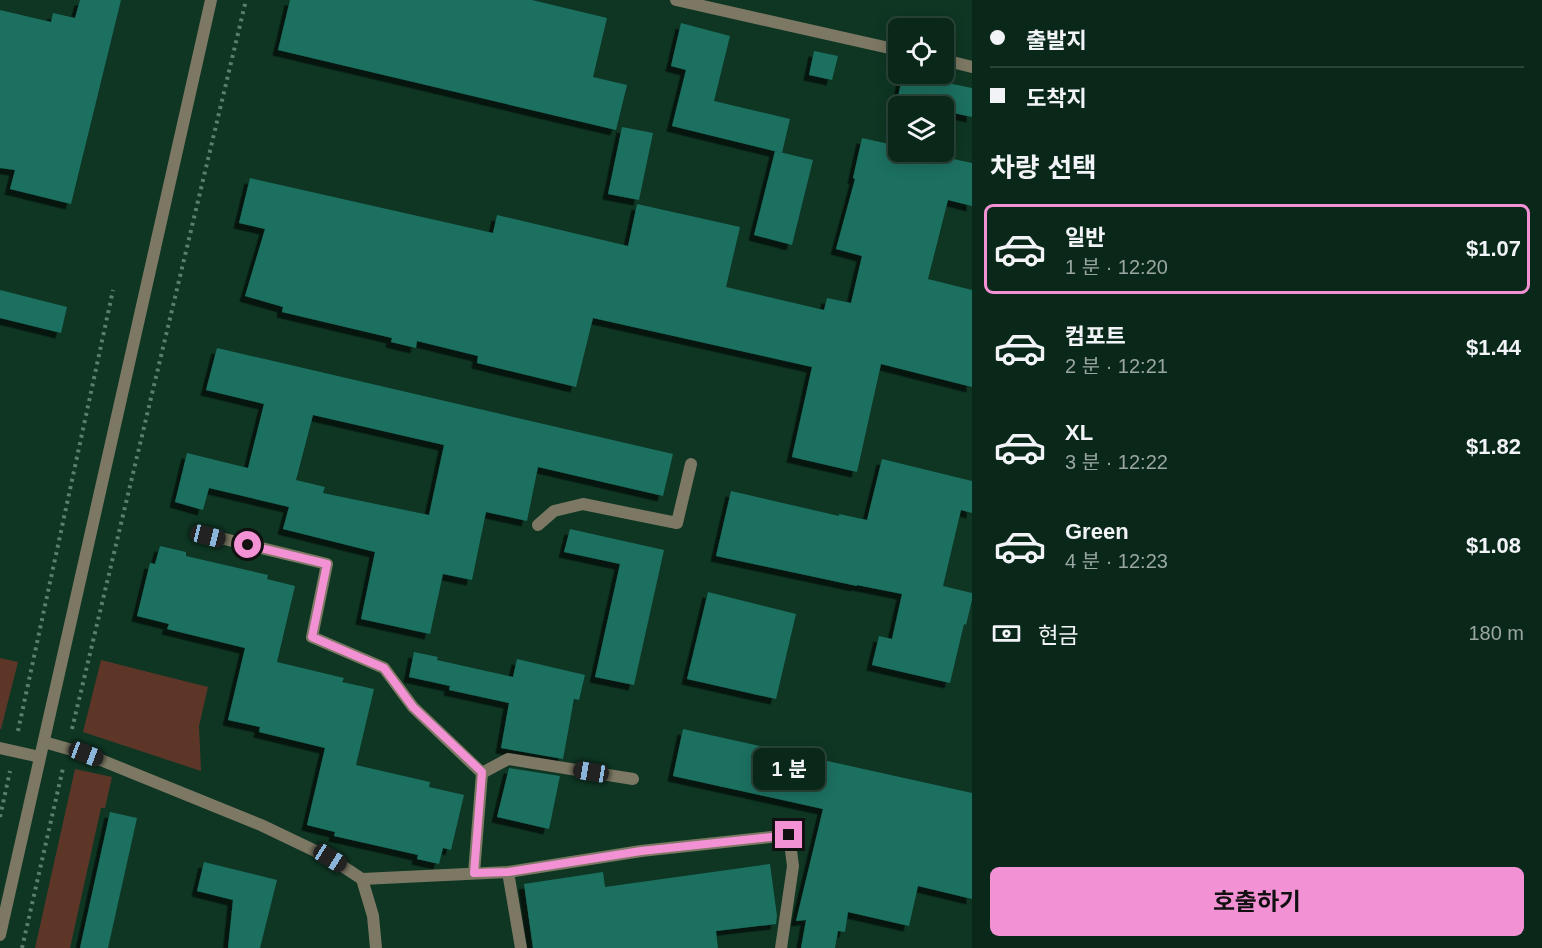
<!DOCTYPE html>
<html lang="ko">
<head>
<meta charset="utf-8">
<style>
	body { margin:0; font-family:Arial,"Noto Sans KR",sans-serif; background:#183427; color:#f1f3f6; height:100vh; display:flex; flex-direction:column; font-size:22px; white-space:nowrap }
	* { box-sizing:border-box; margin:0 }
	p { font-size:20px; color:#99a6a2 }
	.icon { flex:none; width:33px; height:33px; fill:none; stroke:currentColor; stroke-width:2; stroke-linecap:round; stroke-linejoin:round }
	.map { position:relative; flex:1; overflow:hidden }
	.sheet { display:flex; flex-direction:column; background:#0a281a; width:570px }
	.sheet>* { flex:none }
	.top-card { display:grid; align-content:center; height:132px; padding:0 18px; background:#0a281a }
	.buttons { position:absolute; left:888px; top:18px; display:grid; gap:12px }
	.buttons a { display:grid; place-items:center; width:66px; height:66px; border-radius:9px; background:#0a281a; box-shadow:0 3px 15px #0003,0 0 0 2px #2a4439; font-size:30px }
	.end { position:absolute; width:27px; height:27px; margin:-14px; border:8px solid #f391d5; background:#111; box-shadow:0 0 0 3px #111 }
	.from { border-radius:50% }
	.bubble { position:absolute; height:42px; border-radius:9px; background:#0a281a; box-shadow:0 3px 15px #0003,0 0 0 2px #2a4439; font-size:20px; font-weight:700; line-height:42px; text-align:center }
	.car { position:absolute; width:18px; height:36px; margin:-18px -9px; border-radius:8px; box-shadow:0 0 4px 2px #0007; background:linear-gradient(#222 24%,#8ab4d8 0 40%,#222 0 76%,#8ab4d8 0 86%,#222 0) }
	.top-card b { display:flex; align-items:center; gap:21px; height:57px; font-size:22px }
	.top-card b+b { border-top:2px solid #2a4439 }
	.top-card i { width:15px; height:15px; background:#f1f3f6 }
	ul { padding:0; list-style:none }
	li { display:flex; align-items:center; gap:18px; height:90px; margin:0 12px 9px; padding:0 6px; border:3px solid transparent; border-radius:9px }
	li div { flex:1 }
	li b { display:block; font-size:22px }
	li em { font-style:normal; font-weight:700 }
	li.selected { border-color:#f391d5 }
	li>.icon { width:54px; height:54px; stroke-width:1.5 }
	h2 { padding:0 18px; font-size:27px; line-height:72px }
	.pay { display:flex; align-items:center; gap:15px; height:66px; padding:0 18px; font-size:22px }
	.pay p { margin-inline-start:auto }
	.cta { display:flex; gap:12px; margin-top:auto; padding:12px 18px }
	.cta a { flex:1; height:69px; border-radius:9px; background:#f391d5; color:#111; font-size:24px; font-weight:700; line-height:69px; text-align:center }
	main { display:flex; flex:1; min-height:0 }
	.map>svg:first-child { display:block }
</style>
</head>
<body>
<main>
<div class="map">
<svg width="972" height="948" viewBox="0 0 972 948">
	<defs>
		<filter id="shadow"><feDropShadow dx="-5.5" dy="5.5" stdDeviation="0" flood-color="#0009"/></filter>
	</defs>
	<rect width="100%" height="100%" fill="#0e3623"/>
	<g fill="#5e3628">
		<path d="M 0,658 L 18,662 L 1,729 L 0,729 Z"/>
		<path d="M 101,660 L 208,687 L 199,726 L 201,771 L 83,732 Z"/>
		<path d="M 75,769 L 112,777 L 105,808 L 101,808 L 70,948 L 35,948 Z"/>
	</g>
	<g fill="#1b6f61" fill-rule="evenodd" filter="url(#shadow)">
		<path d="M 80,0 L 121,0 L 71,204 L 10,189 L 15,170 L 0,168 L 0,10 L 51,22 L 53,13 L 75,18 Z"/>
		<path d="M 290,0 L 532,0 L 607,18 L 593,77 L 627,85 L 616,130 L 278,50 Z"/>
		<path d="M 681,23 L 730,36 L 714,101 L 790,119 L 782,153 L 672,126 L 686,70 L 671,66 Z"/>
		<path d="M 814,51 L 838,56 L 832,80 L 809,75 Z"/>
		<path d="M 903,74 L 972,88 L 972,117 L 944,111 L 944,106 L 924,106 L 897,101 Z"/>
		<path d="M 622,127 L 653,133 L 639,200 L 608,194 Z"/>
		<path d="M 862,138 L 898,146 L 898,152 L 921,152 L 972,163 L 972,206 L 948,200 L 928,279 L 972,290 L 972,387 L 881,364 L 857,472 L 792,457 L 812,367 L 593,318 L 576,387 L 477,363 L 478,356 L 417,341 L 416,348 L 391,342 L 392,338 L 282,312 L 283,307 L 245,296 L 265,229 L 239,223 L 250,178 L 493,233 L 497,215 L 628,246 L 637,204 L 740,227 L 726,287 L 824,310 L 827,298 L 851,303 L 862,256 L 836,249 L 855,179 L 853,178 Z"/>
		<path d="M 775,151 L 813,160 L 792,245 L 754,235 Z"/>
		<path d="M 0,290 L 67,307 L 61,333 L 0,318 Z"/>
		<path d="M 217,348 L 673,454 L 663,496 L 538,467 L 527,521 L 486,512 L 472,580 L 443,574 L 430,634 L 361,619 L 375,552 L 283,529 L 289,507 L 209,488 L 203,510 L 175,502 L 187,453 L 248,468 L 264,404 L 206,390 ZM 313,415 L 444,445 L 429,515 L 323,493 L 325,487 L 296,480 Z"/>
		<path d="M 882,459 L 972,481 L 972,513 L 961,510 L 943,586 L 972,593 L 972,600 L 966,625 L 964,624 L 950,683 L 872,665 L 879,636 L 892,639 L 902,594 L 857,585 L 857,586 L 716,556 L 731,491 L 839,516 L 839,514 L 867,520 Z"/>
		<path d="M 570,529 L 664,550 L 634,685 L 595,677 L 620,564 L 564,552 Z"/>
		<path d="M 160,546 L 186,552 L 186,556 L 268,575 L 267,579 L 295,586 L 277,662 L 344,678 L 342,682 L 374,689 L 356,765 L 430,782 L 429,787 L 464,795 L 451,850 L 443,848 L 439,864 L 417,859 L 418,855 L 334,836 L 335,832 L 307,825 L 325,748 L 259,732 L 260,727 L 228,720 L 245,648 L 167,629 L 169,624 L 137,616 L 150,563 L 155,564 Z"/>
		<path d="M 708,592 L 796,614 L 776,699 L 687,679 Z"/>
		<path d="M 414,652 L 438,657 L 437,660 L 513,677 L 517,659 L 585,675 L 579,700 L 574,699 L 563,759 L 501,748 L 509,703 L 449,690 L 450,686 L 409,677 Z"/>
		<path d="M 683,729 L 972,793 L 972,899 L 918,886 L 909,926 L 848,912 L 845,932 L 838,931 L 835,948 L 801,948 L 806,920 L 796,921 L 823,809 L 673,776 Z"/>
		<path d="M 509,768 L 560,776 L 549,829 L 497,817 Z"/>
		<path d="M 110,812 L 137,818 L 108,948 L 80,948 Z"/>
		<path d="M 204,862 L 277,880 L 260,948 L 228,948 L 233,900 L 197,891 Z"/>
		<path d="M 770,864 L 777,916 L 776,924 L 716,931 L 718,948 L 533,948 L 524,884 L 603,872 L 605,887 Z"/>
	</g>
	<g fill="none" stroke-linecap="round" stroke-linejoin="round">
		<g stroke="#5c7e6c" stroke-width="4" stroke-dasharray="3 4.5" stroke-linecap="butt">
			<path d="M 72,729 L 246,0"/>
			<path d="M 18,731 L 113,290"/>
			<path d="M 0,817 L 10,771"/>
			<path d="M 22,948 L 63,768"/>
		</g>
		<g stroke="#7c7863" stroke-width="12">
			<path d="M 676,0 L 898,50"/>
			<path d="M 944,60 L 972,67"/>
			<path d="M 538,525 L 554,511 L 583,504 L 677,523 L 691,464"/>
			<path d="M 208,535 L 327,564 L 312,637 L 384,668 L 413,707 L 482,773"/>
			<path d="M 482,773 L 508,759 L 633,779"/>
			<path d="M 474,873 L 482,773"/>
			<path d="M 781,948 L 793,866 L 789,835"/>
		</g>
		<g stroke="#7c7863" stroke-width="12">
			<path d="M 44,742 L 86,754 L 261,825 L 330,858 L 362,879 L 373,916 L 376,948"/>
			<path d="M 0,748 L 40,757"/>
			<path d="M 508,872 L 521,948"/>
			<path d="M 362,879 L 508,872 L 641,851 L 789,835"/>
			<path d="M 0,935 L 211,0"/>
		</g>
	</g>
	<g fill="none" stroke-linecap="round" stroke-linejoin="round">
		<path stroke="#f391d5" stroke-width="8" d="M 248,545 L 327,564 L 312,637 L 384,668 L 413,707 L 482,772 L 474,873 L 508,872 L 641,851 L 789,835"/>
	</g>
</svg>
<div class="buttons">
<a><svg class="icon" aria-label="locate" viewBox="0 0 24 24"><circle cx="12" cy="12" r="6"/><path d="M12 2v4M12 18v4M2 12h4M18 12h4"/></svg></a>
<a><svg class="icon" aria-label="layers" viewBox="0 0 24 24"><path d="M12 4l9 5-9 5-9-5zM3 14l9 5 9-5"/></svg></a>
</div>
<i class="end from" style="left:248px;top:545px"></i>
<i class="end" style="left:789px;top:835px"></i>
<div class="bubble" style="left:753px;top:748px;width:72px">1 분</div>
<i class="car" style="left:208px;top:536px;rotate:104deg"></i>
<i class="car" style="left:86px;top:754px;rotate:111deg"></i>
<i class="car" style="left:591px;top:772px;rotate:279deg"></i>
<i class="car" style="left:330px;top:858px;rotate:122deg"></i>
</div>
<section class="sheet">
<div class="top-card">
<b><i class="from"></i>출발지</b>
<b><i></i>도착지</b>
</div>
<h2>차량 선택</h2>
<ul>
<li class="selected"><svg class="icon" aria-label="car" viewBox="0 0 24 24"><path d="M5 17H2v-5l4-1 3-4h7l3 4 3 1v5h-3M9 17h6M6 11h13"/><circle cx="7" cy="17" r="2"/><circle cx="17" cy="17" r="2"/></svg><div><b>일반</b><p>1 분 · 12:20</p></div><em>$1.07</em></li>
<li><svg class="icon" aria-label="car" viewBox="0 0 24 24"><path d="M5 17H2v-5l4-1 3-4h7l3 4 3 1v5h-3M9 17h6M6 11h13"/><circle cx="7" cy="17" r="2"/><circle cx="17" cy="17" r="2"/></svg><div><b>컴포트</b><p>2 분 · 12:21</p></div><em>$1.44</em></li>
<li><svg class="icon" aria-label="car" viewBox="0 0 24 24"><path d="M5 17H2v-5l4-1 3-4h7l3 4 3 1v5h-3M9 17h6M6 11h13"/><circle cx="7" cy="17" r="2"/><circle cx="17" cy="17" r="2"/></svg><div><b>XL</b><p>3 분 · 12:22</p></div><em>$1.82</em></li>
<li><svg class="icon" aria-label="car" viewBox="0 0 24 24"><path d="M5 17H2v-5l4-1 3-4h7l3 4 3 1v5h-3M9 17h6M6 11h13"/><circle cx="7" cy="17" r="2"/><circle cx="17" cy="17" r="2"/></svg><div><b>Green</b><p>4 분 · 12:23</p></div><em>$1.08</em></li>
</ul>
<div class="pay"><svg class="icon" aria-label="cash" viewBox="0 0 24 24"><path d="M3 7h18v10H3z"/><circle cx="12" cy="12" r="2"/></svg>현금<p>180 m</p></div>
<div class="cta"><a>호출하기</a></div>
</section>
</main>
</body>
</html>
